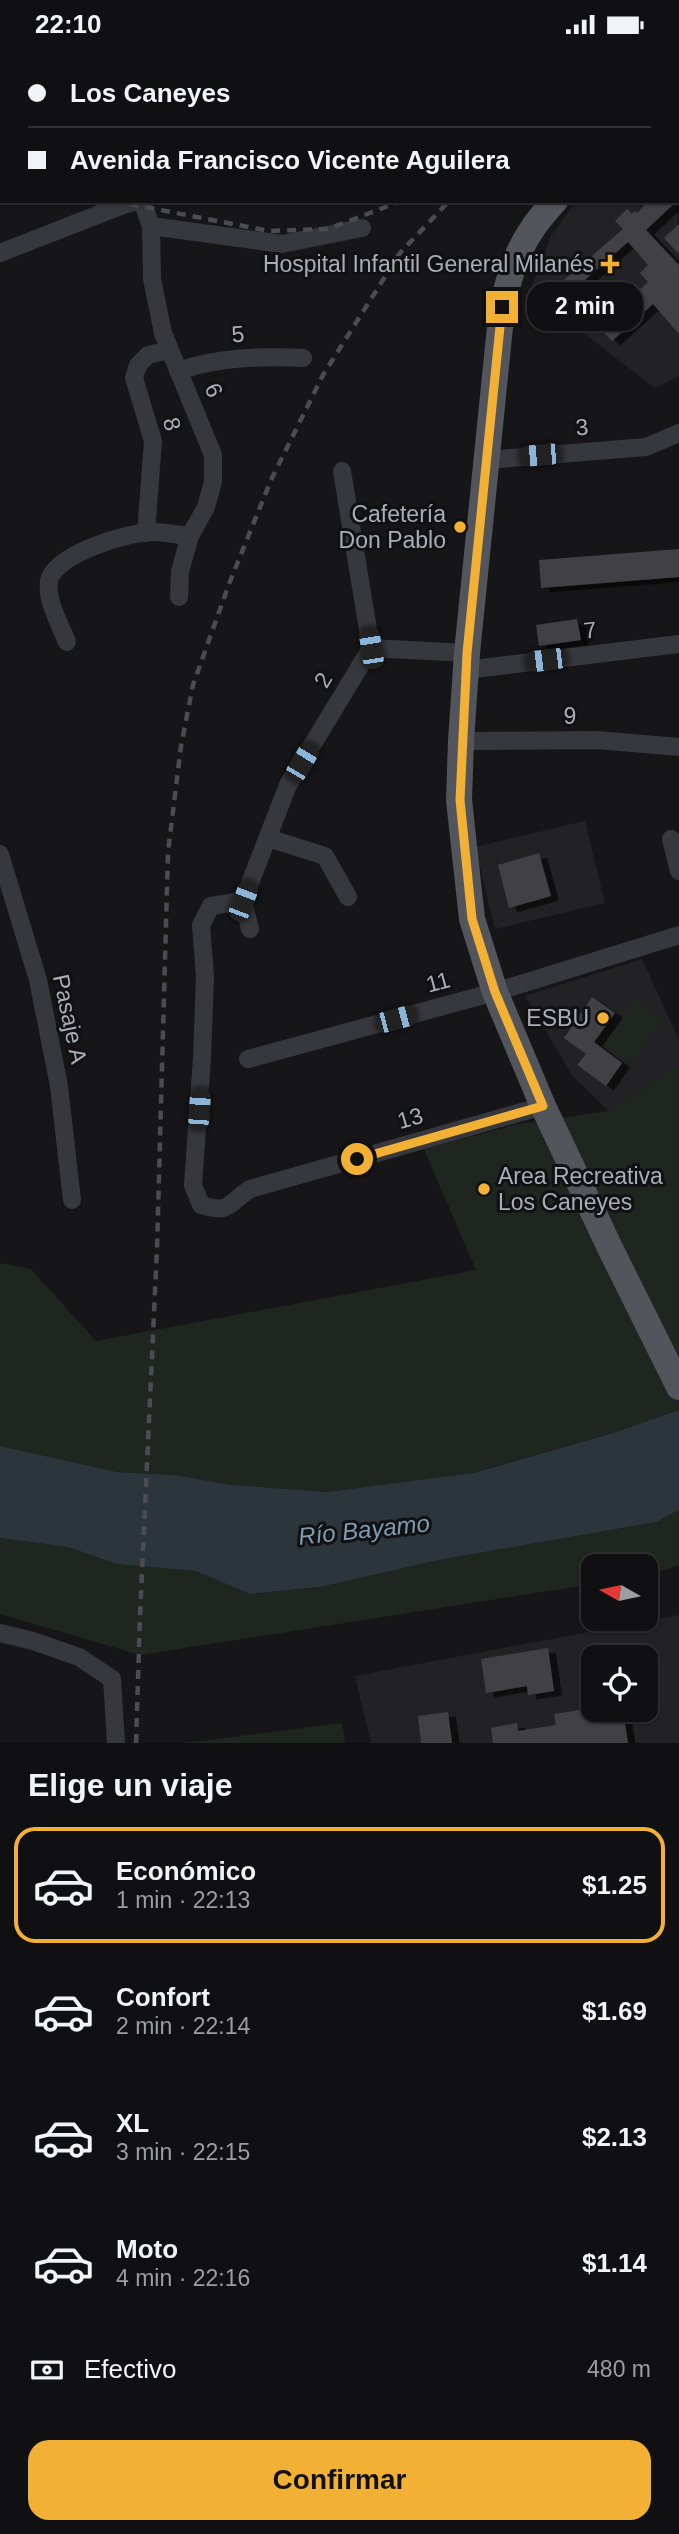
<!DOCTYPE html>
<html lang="es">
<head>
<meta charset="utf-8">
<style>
	body { margin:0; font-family:Helvetica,sans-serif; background:#1e1e20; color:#f1f3f6; height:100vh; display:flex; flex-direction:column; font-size:26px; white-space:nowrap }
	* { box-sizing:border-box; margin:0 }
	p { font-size:23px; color:#9c9d9f }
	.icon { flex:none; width:38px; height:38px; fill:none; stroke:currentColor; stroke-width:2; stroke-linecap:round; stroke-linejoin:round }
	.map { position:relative; height:1694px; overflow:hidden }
	.drawer { display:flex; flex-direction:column; background:#101012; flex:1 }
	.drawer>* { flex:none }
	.top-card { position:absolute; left:0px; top:0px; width:679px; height:154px; box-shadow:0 2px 5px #0004,0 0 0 2px #303032; display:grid; align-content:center; height:154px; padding:0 28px; background:#101012 }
	.needle { width:46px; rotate:279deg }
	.tools { position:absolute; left:581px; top:1505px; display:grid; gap:14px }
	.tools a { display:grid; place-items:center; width:77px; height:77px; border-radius:14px; background:#101012; box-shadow:0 2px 5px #0004,0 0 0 2px #303032; font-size:35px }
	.end { position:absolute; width:32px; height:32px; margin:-16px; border:9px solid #f2b134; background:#111; box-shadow:0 0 0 4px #111 }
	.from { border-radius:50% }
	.bubble { position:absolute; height:49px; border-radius:21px; background:#101012; box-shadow:0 2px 5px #0004,0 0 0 2px #303032; font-size:23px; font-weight:800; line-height:49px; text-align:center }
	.car { position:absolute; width:21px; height:42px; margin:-21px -10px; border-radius:9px; box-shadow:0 0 5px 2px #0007; background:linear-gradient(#222 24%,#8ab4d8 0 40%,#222 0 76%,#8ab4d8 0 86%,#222 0) }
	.top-card b { display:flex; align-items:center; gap:24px; height:66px; font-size:26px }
	.top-card b+b { border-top:2px solid #303032 }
	.top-card i { width:18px; height:18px; background:#f1f3f6 }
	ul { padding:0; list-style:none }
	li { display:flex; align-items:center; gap:21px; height:116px; margin:0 14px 10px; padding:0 14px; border:4px solid transparent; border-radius:21px }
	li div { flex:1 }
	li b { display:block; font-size:26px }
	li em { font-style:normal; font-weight:800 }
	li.active { border-color:#f2b134 }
	li>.icon { width:63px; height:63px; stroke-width:1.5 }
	h2 { padding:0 28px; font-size:32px; line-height:84px }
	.pay { display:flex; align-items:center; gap:18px; height:77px; padding:0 28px; font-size:26px }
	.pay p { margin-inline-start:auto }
	.button { display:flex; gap:14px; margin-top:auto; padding:14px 28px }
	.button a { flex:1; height:80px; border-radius:21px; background:#f2b134; color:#111; font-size:28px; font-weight:800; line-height:80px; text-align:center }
	.status { display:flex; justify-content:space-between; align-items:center; height:49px; padding:0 35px; background:#101012; direction:ltr }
	.status svg { height:19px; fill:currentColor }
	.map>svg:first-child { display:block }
</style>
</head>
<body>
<div class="status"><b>22:10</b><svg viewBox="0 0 49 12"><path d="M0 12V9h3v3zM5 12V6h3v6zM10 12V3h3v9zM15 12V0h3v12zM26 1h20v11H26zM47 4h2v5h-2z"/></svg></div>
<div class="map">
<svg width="679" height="1694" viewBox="0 0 679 1694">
	<defs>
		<filter id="shadow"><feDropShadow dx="8" dy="4.5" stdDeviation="0" flood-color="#0009"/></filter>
	</defs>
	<rect width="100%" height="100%" fill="#161618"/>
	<g fill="#222225" fill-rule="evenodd">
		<path d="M 677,94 L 679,327 L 655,339 L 530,243 L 551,187 L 576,152 L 677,152 Z"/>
		<path d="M 585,772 L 605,854 L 495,880 L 475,798 Z"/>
		<path d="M 642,910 L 679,991 L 679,1017 L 609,1062 L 572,1026 L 525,947 Z"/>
		<path d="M 679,1566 L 679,1694 L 371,1694 L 355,1627 ZM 593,1608 L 646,1608 L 646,1661 L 593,1661 Z"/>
	</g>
	<g fill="#1e261f">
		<path d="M 635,951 L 663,971 L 630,1015 L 602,995 Z"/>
		<path d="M 679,1017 L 679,1361 L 613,1384 L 467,1425 L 327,1443 L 232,1436 L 175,1426 L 117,1423 L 0,1397 L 0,1214 L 31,1220 L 96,1292 L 476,1221 L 424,1100 L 518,1075 L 609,1062 Z"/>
		<path d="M 679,1461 L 679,1516 L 646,1527 L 646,1517 L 593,1517 L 593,1535 L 140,1606 L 0,1565 L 0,1489 L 68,1498 L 117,1515 L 196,1522 L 251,1545 L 320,1538 L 439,1511 L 656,1473 Z"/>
		<path d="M 342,1674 L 345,1694 L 184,1694 Z"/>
	</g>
	<path fill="#2c353c" d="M 679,1361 L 679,1461 L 656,1473 L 439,1511 L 320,1538 L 250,1545 L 196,1522 L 117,1515 L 68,1498 L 0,1489 L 0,1397 L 117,1423 L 175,1426 L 232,1436 L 327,1443 L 473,1424 L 613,1384 Z"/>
	<g fill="#404145" filter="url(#shadow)">
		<path d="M 649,152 L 677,152 L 646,181 L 679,216 L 679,285 L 653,255 L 612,292 L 599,278 L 648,233 L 640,224 L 648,216 L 628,193 L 570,244 L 587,265 L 574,276 L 549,244 L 623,180 L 615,172 L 627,160 L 632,165 L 635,162 L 637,164 Z"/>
		<path d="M 679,175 L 679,205 L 664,189 Z"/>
		<path d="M 679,500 L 679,528 L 541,539 L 539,511 Z"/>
		<path d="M 577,570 L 581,591 L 539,597 L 536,576 Z"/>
		<path d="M 539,804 L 551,847 L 509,859 L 498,816 Z"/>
		<path d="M 592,948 L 615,964 L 594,993 L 622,1014 L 606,1037 L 577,1016 L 586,1005 L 564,989 Z"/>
		<path d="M 548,1599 L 554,1642 L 528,1646 L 527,1637 L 486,1644 L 481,1610 Z"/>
		<path d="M 592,1659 L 593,1667 L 623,1662 L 628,1694 L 493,1694 L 491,1679 L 517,1674 L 518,1682 L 556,1676 L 554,1665 Z"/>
		<path d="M 448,1663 L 452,1694 L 421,1694 L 418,1667 Z"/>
	</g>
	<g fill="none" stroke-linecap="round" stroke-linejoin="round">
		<g stroke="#37383d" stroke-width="18">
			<path d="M 176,0 L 180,2"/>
			<path d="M 158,2 L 158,0"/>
			<path d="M 0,92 L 2,93"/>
			<path d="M 142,152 L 151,177 L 152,230 L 163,284 L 213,406 L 213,433 L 206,458 L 190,487 L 180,522 L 179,548"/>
			<path d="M 151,177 L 282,195 L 362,179"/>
			<path d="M 0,204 L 123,156 L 137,152"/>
			<path d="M 178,322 C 219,308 260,307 303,309"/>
			<path d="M 487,411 L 646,398 L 679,384"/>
			<path d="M 146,484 L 153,392 L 134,329 L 138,316 L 148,306 L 169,301"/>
			<path d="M 67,593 C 60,575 46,552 49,532 C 54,505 129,483 152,483 C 165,483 178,486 190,487"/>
			<path d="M 371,599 L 467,604"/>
			<path d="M 466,621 L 679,595"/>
			<path d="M 461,692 L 597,691 L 679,698"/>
			<path d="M 268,789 L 325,807 L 348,848"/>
			<path d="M 671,790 L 679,822"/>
			<path d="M 0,805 L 38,931 L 59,1037 L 72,1151"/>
			<path d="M 243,852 L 211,857 L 201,876 L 205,927 L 202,1009 L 193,1136 L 201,1156 C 231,1165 227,1155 250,1140 L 543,1057"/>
			<path d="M 250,880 L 243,852 L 288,736 L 371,599 L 342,422"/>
			<path d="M 248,1010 L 495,943 L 679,886"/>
			<path d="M 0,1584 L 33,1592 L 79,1608 L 112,1630 L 116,1694"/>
		</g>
		<g stroke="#45474d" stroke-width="24">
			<path d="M 551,0 L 554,2"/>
			<path d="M 626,2 L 628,0"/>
		</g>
		<g stroke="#53555c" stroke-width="26">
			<path d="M 677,66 L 679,65"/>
			<path d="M 555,152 C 523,185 512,214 502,258 L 467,604 L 461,692 L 459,751 L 472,870 L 495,943 L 543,1057 L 611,1201 L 679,1338"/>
		</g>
		<g stroke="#4a4c52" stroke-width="4.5" stroke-dasharray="9 7" stroke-linecap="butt">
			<path d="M 588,2 L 590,0"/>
			<path d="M 0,105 L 2,106"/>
			<path d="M 114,152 L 269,182 L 328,180 L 401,152"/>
			<path d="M 136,1694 L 140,1567 L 157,1199 L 168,803 L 181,697 L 193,636 L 229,535 L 271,431 L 323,326 L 400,204 L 449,152"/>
		</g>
	</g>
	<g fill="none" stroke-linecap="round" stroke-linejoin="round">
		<path stroke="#f2b134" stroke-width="9" d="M 357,1110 L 543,1057 L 495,943 L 472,870 L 460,751 L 467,604 L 502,258"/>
	</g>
	<g fill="#f2b134" stroke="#111113" stroke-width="2.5">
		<path d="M606.5 204.5h7v7h7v7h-7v7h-7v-7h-7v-7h7z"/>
		<circle cx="460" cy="478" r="7"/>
		<circle cx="603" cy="969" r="7"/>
		<circle cx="484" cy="1140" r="7"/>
	</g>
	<g text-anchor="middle" stroke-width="6" stroke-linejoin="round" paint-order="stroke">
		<g font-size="23" fill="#a8adb8" stroke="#111113" text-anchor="end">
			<text x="594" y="223">Hospital Infantil General Milanés</text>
			<text x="446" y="473">Cafetería<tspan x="446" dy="26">Don Pablo</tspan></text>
			<text x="589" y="977">ESBU</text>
			<text x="498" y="1135" text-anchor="start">Area Recreativa<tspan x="498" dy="26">Los Caneyes</tspan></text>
		</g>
		<g font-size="23" fill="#a8adb8" stroke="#111113">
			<text transform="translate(238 285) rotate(-5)" y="8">5</text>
			<text transform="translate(214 341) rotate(66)" y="8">6</text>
			<text transform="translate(172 375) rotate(76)" y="8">8</text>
			<text transform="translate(582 378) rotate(-5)" y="8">3</text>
			<text transform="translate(590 581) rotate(-7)" y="8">7</text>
			<text transform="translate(323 631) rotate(-59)" y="8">2</text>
			<text x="570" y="675">9</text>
			<text transform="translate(438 933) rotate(-15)" y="8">11</text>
			<text transform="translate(70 970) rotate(78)" y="8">Pasaje A</text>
			<text transform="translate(410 1069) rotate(-16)" y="8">13</text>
		</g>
		<g font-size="24" font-style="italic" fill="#7f9bb3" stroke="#111113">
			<text transform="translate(364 1481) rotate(-6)" y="8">Río Bayamo</text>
		</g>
	</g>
</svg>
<div class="tools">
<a><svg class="needle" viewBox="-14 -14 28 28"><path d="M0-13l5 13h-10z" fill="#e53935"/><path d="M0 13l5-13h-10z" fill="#9c9d9f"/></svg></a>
<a><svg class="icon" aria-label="locate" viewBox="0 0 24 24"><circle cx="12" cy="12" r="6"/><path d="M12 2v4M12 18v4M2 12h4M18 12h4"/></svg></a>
</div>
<i class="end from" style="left:357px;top:1110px"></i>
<i class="end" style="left:502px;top:258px"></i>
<div class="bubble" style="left:527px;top:233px;width:116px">2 min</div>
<i class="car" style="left:540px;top:406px;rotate:265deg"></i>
<i class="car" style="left:371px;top:599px;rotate:351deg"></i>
<i class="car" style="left:546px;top:611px;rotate:263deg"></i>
<i class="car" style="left:302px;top:713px;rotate:31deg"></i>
<i class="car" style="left:243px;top:852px;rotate:21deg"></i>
<i class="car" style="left:396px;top:970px;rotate:75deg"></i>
<i class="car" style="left:199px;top:1060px;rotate:4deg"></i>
<div class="top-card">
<b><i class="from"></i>Los Caneyes</b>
<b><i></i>Avenida Francisco Vicente Aguilera</b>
</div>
</div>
<section class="drawer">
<h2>Elige un viaje</h2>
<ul>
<li class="active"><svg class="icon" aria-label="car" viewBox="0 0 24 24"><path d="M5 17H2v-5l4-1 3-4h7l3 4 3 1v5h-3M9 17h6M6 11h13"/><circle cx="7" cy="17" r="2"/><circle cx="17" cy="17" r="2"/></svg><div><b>Económico</b><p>1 min · 22:13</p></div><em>$1.25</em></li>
<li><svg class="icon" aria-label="car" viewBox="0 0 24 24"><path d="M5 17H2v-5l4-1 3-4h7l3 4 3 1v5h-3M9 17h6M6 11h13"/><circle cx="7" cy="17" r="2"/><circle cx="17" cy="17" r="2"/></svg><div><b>Confort</b><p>2 min · 22:14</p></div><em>$1.69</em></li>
<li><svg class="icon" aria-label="car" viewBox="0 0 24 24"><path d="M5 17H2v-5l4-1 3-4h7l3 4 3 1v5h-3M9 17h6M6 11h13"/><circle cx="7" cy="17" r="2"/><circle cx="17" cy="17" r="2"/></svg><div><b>XL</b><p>3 min · 22:15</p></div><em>$2.13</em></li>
<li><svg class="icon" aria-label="car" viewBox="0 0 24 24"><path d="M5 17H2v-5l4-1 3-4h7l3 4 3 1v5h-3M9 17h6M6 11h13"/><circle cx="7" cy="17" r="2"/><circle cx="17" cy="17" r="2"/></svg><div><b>Moto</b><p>4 min · 22:16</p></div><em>$1.14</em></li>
</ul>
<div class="pay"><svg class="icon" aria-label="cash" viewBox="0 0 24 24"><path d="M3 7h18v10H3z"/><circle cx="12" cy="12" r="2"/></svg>Efectivo<p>480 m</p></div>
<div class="button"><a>Confirmar</a></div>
</section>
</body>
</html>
